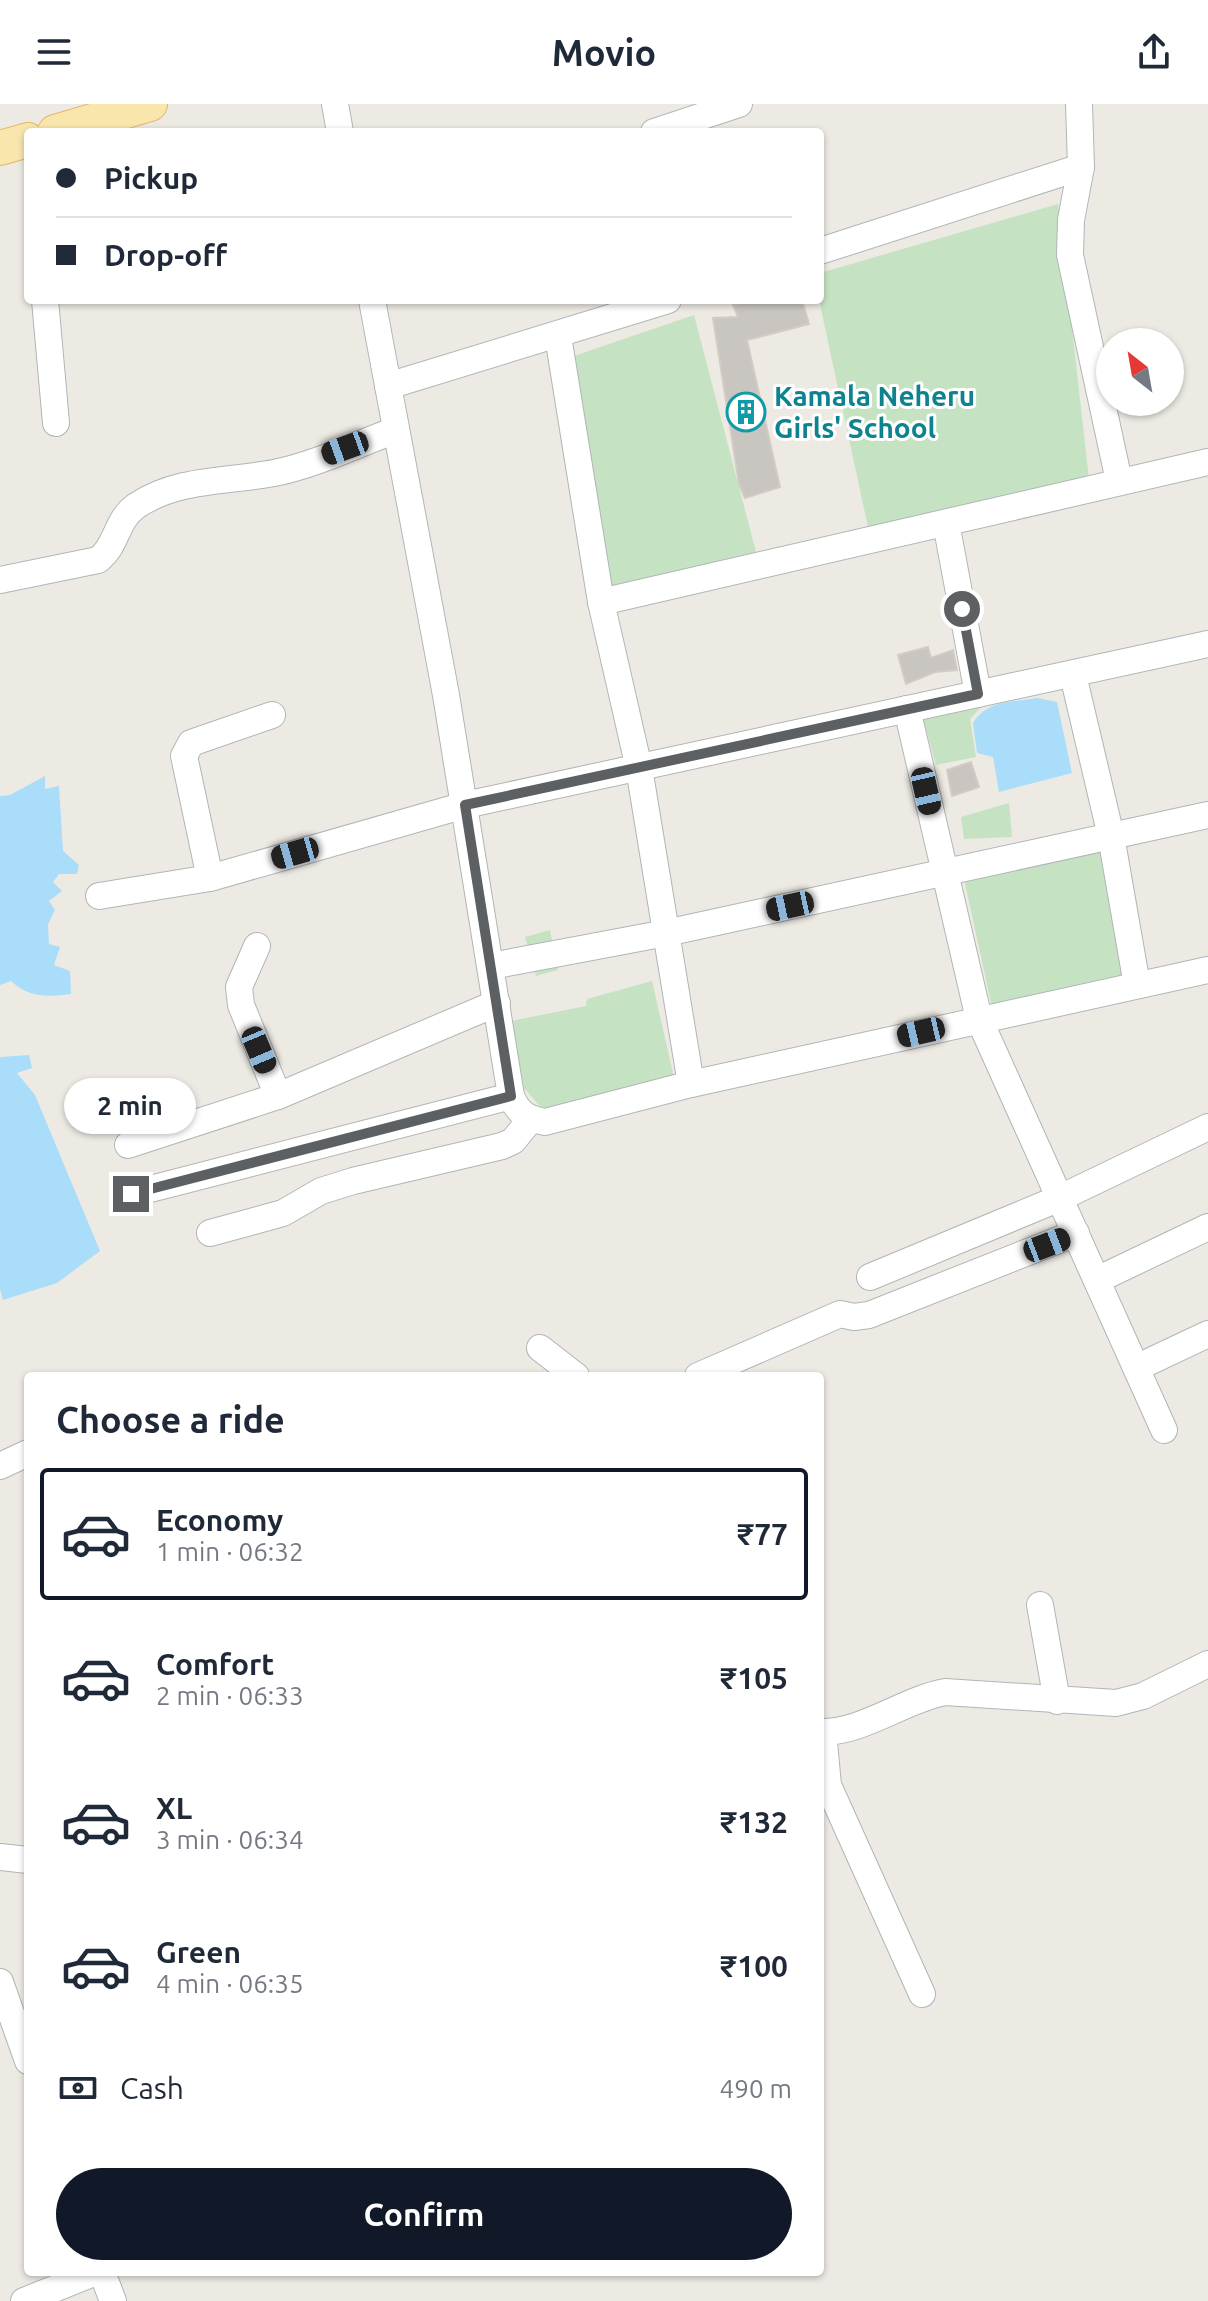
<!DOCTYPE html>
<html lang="en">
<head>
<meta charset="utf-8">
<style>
	body { margin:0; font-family:Ubuntu,sans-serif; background:#f6f6f7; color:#1f2937; height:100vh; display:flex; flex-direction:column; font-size:30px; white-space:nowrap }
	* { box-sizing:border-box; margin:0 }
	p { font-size:26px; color:#747a83 }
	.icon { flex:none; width:44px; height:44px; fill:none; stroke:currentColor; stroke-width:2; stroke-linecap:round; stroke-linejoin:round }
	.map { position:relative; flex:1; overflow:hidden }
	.drawer { position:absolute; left:24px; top:1268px; width:800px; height:904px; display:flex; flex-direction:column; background:#fff; border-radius:8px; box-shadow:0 2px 6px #0004 }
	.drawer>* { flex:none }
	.hud { position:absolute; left:24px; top:24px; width:800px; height:176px; border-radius:8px; box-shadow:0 2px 6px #0004; display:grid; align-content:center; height:176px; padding:0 32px; background:#fff }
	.needle { width:52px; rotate:329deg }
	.buttons { position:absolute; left:1096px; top:224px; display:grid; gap:16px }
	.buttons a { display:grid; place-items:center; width:88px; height:88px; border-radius:50%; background:#fff; box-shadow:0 2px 6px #0004; font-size:40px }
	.end { position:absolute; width:36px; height:36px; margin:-18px; border:10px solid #5c6063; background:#fff; box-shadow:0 0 0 4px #fff }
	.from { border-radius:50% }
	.bubble { position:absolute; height:56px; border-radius:28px; background:#fff; box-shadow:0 2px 6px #0004; font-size:26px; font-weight:700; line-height:56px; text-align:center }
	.car { position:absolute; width:24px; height:48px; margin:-24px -12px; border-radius:10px; box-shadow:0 0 6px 2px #0007; background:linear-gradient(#222 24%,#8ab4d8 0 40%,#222 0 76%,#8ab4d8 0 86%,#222 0) }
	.hud b { display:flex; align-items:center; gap:28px; height:76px; font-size:30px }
	.hud b+b { border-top:2px solid #e0e1e3 }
	.hud i { width:20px; height:20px; background:#1f2937 }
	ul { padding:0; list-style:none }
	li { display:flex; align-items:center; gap:24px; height:132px; margin:0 16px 12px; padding:0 16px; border:4px solid transparent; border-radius:8px }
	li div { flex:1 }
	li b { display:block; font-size:30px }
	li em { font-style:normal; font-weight:700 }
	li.active { border-color:#111827 }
	li>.icon { width:72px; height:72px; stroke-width:1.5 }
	h2 { padding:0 32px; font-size:36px; line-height:96px }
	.pay { display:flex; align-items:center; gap:20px; height:88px; padding:0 32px; font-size:30px }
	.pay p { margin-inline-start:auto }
	.button { display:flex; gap:16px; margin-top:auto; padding:16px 32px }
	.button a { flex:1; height:92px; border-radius:48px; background:#111827; color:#fff; font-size:32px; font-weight:700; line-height:92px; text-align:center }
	header { display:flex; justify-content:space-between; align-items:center; height:104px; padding:0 32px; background:#fff; font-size:36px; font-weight:700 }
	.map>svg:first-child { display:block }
</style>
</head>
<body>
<header><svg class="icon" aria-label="menu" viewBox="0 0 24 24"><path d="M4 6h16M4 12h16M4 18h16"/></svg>Movio<svg class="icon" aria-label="share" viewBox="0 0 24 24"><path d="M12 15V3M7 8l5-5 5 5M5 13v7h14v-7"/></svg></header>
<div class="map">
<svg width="1208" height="2197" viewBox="0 0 1208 2197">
	<rect width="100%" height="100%" fill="#edeae4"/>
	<g fill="#c5e3c2">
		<path d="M 1058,100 L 1090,384 L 869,428 L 819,196 L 820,169 Z"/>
		<path d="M 694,211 L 756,448 L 609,484 L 565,255 Z"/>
		<path d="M 983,601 L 970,615 L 976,653 L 936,661 L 922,610 Z"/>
		<path d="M 1009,699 L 1012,733 L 964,735 L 961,713 Z"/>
		<path d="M 1109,734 L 1131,879 L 1002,908 L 991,899 L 961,761 Z"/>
		<path d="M 550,826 L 558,866 L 536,872 L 525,833 Z"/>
		<path d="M 652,877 L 675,978 L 545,1008 L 524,984 L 511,917 L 586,902 L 587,895 Z"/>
	</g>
	<g fill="#a9ddf9">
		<path d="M 1038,594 L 1057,598 L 1072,669 L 999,688 L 993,653 L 977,649 L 973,619 C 987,596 1013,598 1038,594 Z"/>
		<path d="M 45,672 L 45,685 L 59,682 L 63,747 L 79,761 L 77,770 L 59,770 L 53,778 L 62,787 L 49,797 L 55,806 L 48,820 L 49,840 L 60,843 L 54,861 L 70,867 L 71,890 C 46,893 30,894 11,877 L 0,881 L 0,692 L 10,691 Z"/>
		<path d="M 29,951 L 32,964 L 17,969 L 35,991 L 100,1147 L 57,1179 L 3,1196 L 0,1185 L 0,953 Z"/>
	</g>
	<g fill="#c9c5c0" stroke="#d2ccc3" stroke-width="2">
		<path d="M 759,196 L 802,196 L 809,220 L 747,236 L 780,383 L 745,394 L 739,380 L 713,214 L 738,213 L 733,201 Z"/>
		<path d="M 928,543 L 931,554 L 953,546 L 957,566 L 935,568 L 906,580 L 898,551 Z"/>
		<path d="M 971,658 L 979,683 L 952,692 L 947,666 Z"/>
	</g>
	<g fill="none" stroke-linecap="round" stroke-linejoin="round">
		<defs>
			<g id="minor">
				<path d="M 335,0 L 340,28"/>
				<path d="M 1079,0 L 1081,63 L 1071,116 L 1070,151 L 1119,377"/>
				<path d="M 654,28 L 739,0"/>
				<path d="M 820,147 L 1081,63"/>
				<path d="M 45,196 L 56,319"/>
				<path d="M 372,196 L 446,591 L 511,992 C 518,1009 527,1015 545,1018 L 691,980 L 1208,866"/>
				<path d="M 558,232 L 601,498 L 639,664 L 691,980"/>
				<path d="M 388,282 L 668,196"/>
				<path d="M 946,419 L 978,590"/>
				<path d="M 0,476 L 98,456 C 117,442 116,416 136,402 C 178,374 226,378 274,369 C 315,361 357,340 396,326"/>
				<path d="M 601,498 L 1208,358"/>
				<path d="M 1073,571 L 1111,732 L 1137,881"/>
				<path d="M 907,605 L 979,915 L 1164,1326"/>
				<path d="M 210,774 L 184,652 L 191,639 L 272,611"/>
				<path d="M 99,792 L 210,774 L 465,701 L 1208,540"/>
				<path d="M 257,842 L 239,883 L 241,901 L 278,992"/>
				<path d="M 491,862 L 666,829 L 1208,711"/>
				<path d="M 128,1041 L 278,992 L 497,899"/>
				<path d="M 131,1090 L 511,992"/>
				<path d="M 210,1129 L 283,1109 L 321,1087 L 353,1077 L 502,1042 L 513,1037 L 530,1016"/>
				<path d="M 870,1173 L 1060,1094 L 1208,1023"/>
				<path d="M 1097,1176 L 1208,1123"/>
				<path d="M 540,1244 L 576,1272"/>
				<path d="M 1136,1264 L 1208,1230"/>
				<path d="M 698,1272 L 840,1210 L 854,1213 L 869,1211 L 1076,1129"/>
				<path d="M 0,1362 L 28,1349"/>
				<path d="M 1040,1501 L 1057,1597"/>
				<path d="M 820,1628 C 863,1629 903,1596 945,1588 L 1116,1599 L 1143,1592 L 1208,1560"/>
				<path d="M 823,1628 L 828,1681 L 922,1890"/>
				<path d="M 0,1753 L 28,1756"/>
				<path d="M 0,1878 L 28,1957"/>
				<path d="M 102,2168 L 113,2197"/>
				<path d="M 24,2197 L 96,2168"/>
			</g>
			<g id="major">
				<path d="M 55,28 L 150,0"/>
				<path d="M 0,44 L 28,36"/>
			</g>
		</defs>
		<use href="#minor" stroke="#b1b5b8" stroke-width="28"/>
		<use href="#major" stroke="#e7b663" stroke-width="36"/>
		<use href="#minor" stroke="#fff" stroke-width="26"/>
		<use href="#major" stroke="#f9e6ad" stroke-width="34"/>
	</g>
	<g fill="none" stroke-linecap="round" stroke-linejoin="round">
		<path stroke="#5c6063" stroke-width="10" d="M 131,1090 L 511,992 L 465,701 L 978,590 L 962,505"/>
	</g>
	<defs>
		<symbol id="building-ring" viewBox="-11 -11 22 22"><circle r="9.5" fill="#fff" stroke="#0f9aa8" stroke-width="1.5"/><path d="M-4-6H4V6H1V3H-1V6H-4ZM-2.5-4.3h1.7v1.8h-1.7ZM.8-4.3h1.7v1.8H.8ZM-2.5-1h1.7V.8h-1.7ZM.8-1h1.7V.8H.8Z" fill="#0f9aa8"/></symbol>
	</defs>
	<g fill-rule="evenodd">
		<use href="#building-ring" x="724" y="286" width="44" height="44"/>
	</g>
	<g text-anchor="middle" stroke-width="6" stroke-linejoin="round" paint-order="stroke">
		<g font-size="28" font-weight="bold" fill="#0d838f" stroke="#fff" text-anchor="start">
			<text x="774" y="302">Kamala Neheru<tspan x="774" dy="32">Girls' School</tspan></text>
		</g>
	</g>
</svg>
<div class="buttons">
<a><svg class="needle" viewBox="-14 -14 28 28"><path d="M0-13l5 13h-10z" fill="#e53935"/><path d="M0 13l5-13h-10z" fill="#747a83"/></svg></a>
</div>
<i class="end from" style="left:962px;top:505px"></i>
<i class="end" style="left:131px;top:1090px"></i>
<div class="bubble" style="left:64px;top:974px;width:132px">2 min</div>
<i class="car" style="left:345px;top:344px;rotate:250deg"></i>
<i class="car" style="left:926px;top:687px;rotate:167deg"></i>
<i class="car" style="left:295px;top:749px;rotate:254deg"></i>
<i class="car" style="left:790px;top:802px;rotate:258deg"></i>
<i class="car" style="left:921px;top:928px;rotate:257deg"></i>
<i class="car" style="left:259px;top:946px;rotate:157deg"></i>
<i class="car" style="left:1047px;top:1141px;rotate:69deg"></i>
<div class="hud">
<b><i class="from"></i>Pickup</b>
<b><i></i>Drop-off</b>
</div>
<section class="drawer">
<h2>Choose a ride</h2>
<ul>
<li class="active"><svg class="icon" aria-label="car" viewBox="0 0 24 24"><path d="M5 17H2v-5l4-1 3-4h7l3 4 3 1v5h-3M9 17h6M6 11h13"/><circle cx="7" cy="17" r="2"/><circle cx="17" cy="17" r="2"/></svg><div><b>Economy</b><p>1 min · 06:32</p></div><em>₹77</em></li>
<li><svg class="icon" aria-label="car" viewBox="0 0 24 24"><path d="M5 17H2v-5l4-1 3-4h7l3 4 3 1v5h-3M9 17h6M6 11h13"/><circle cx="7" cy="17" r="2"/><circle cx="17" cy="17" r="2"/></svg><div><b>Comfort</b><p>2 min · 06:33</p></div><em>₹105</em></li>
<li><svg class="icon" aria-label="car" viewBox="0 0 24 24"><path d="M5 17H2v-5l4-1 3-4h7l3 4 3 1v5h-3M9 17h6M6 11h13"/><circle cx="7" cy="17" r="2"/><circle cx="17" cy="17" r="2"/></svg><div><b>XL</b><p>3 min · 06:34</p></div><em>₹132</em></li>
<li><svg class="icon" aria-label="car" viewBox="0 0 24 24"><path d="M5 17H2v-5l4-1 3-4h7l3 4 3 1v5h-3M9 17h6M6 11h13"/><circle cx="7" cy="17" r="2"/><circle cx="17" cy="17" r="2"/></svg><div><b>Green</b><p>4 min · 06:35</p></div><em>₹100</em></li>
</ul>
<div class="pay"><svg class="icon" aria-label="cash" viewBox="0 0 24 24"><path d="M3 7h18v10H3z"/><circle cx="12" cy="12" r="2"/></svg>Cash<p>490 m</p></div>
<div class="button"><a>Confirm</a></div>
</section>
</div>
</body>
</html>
